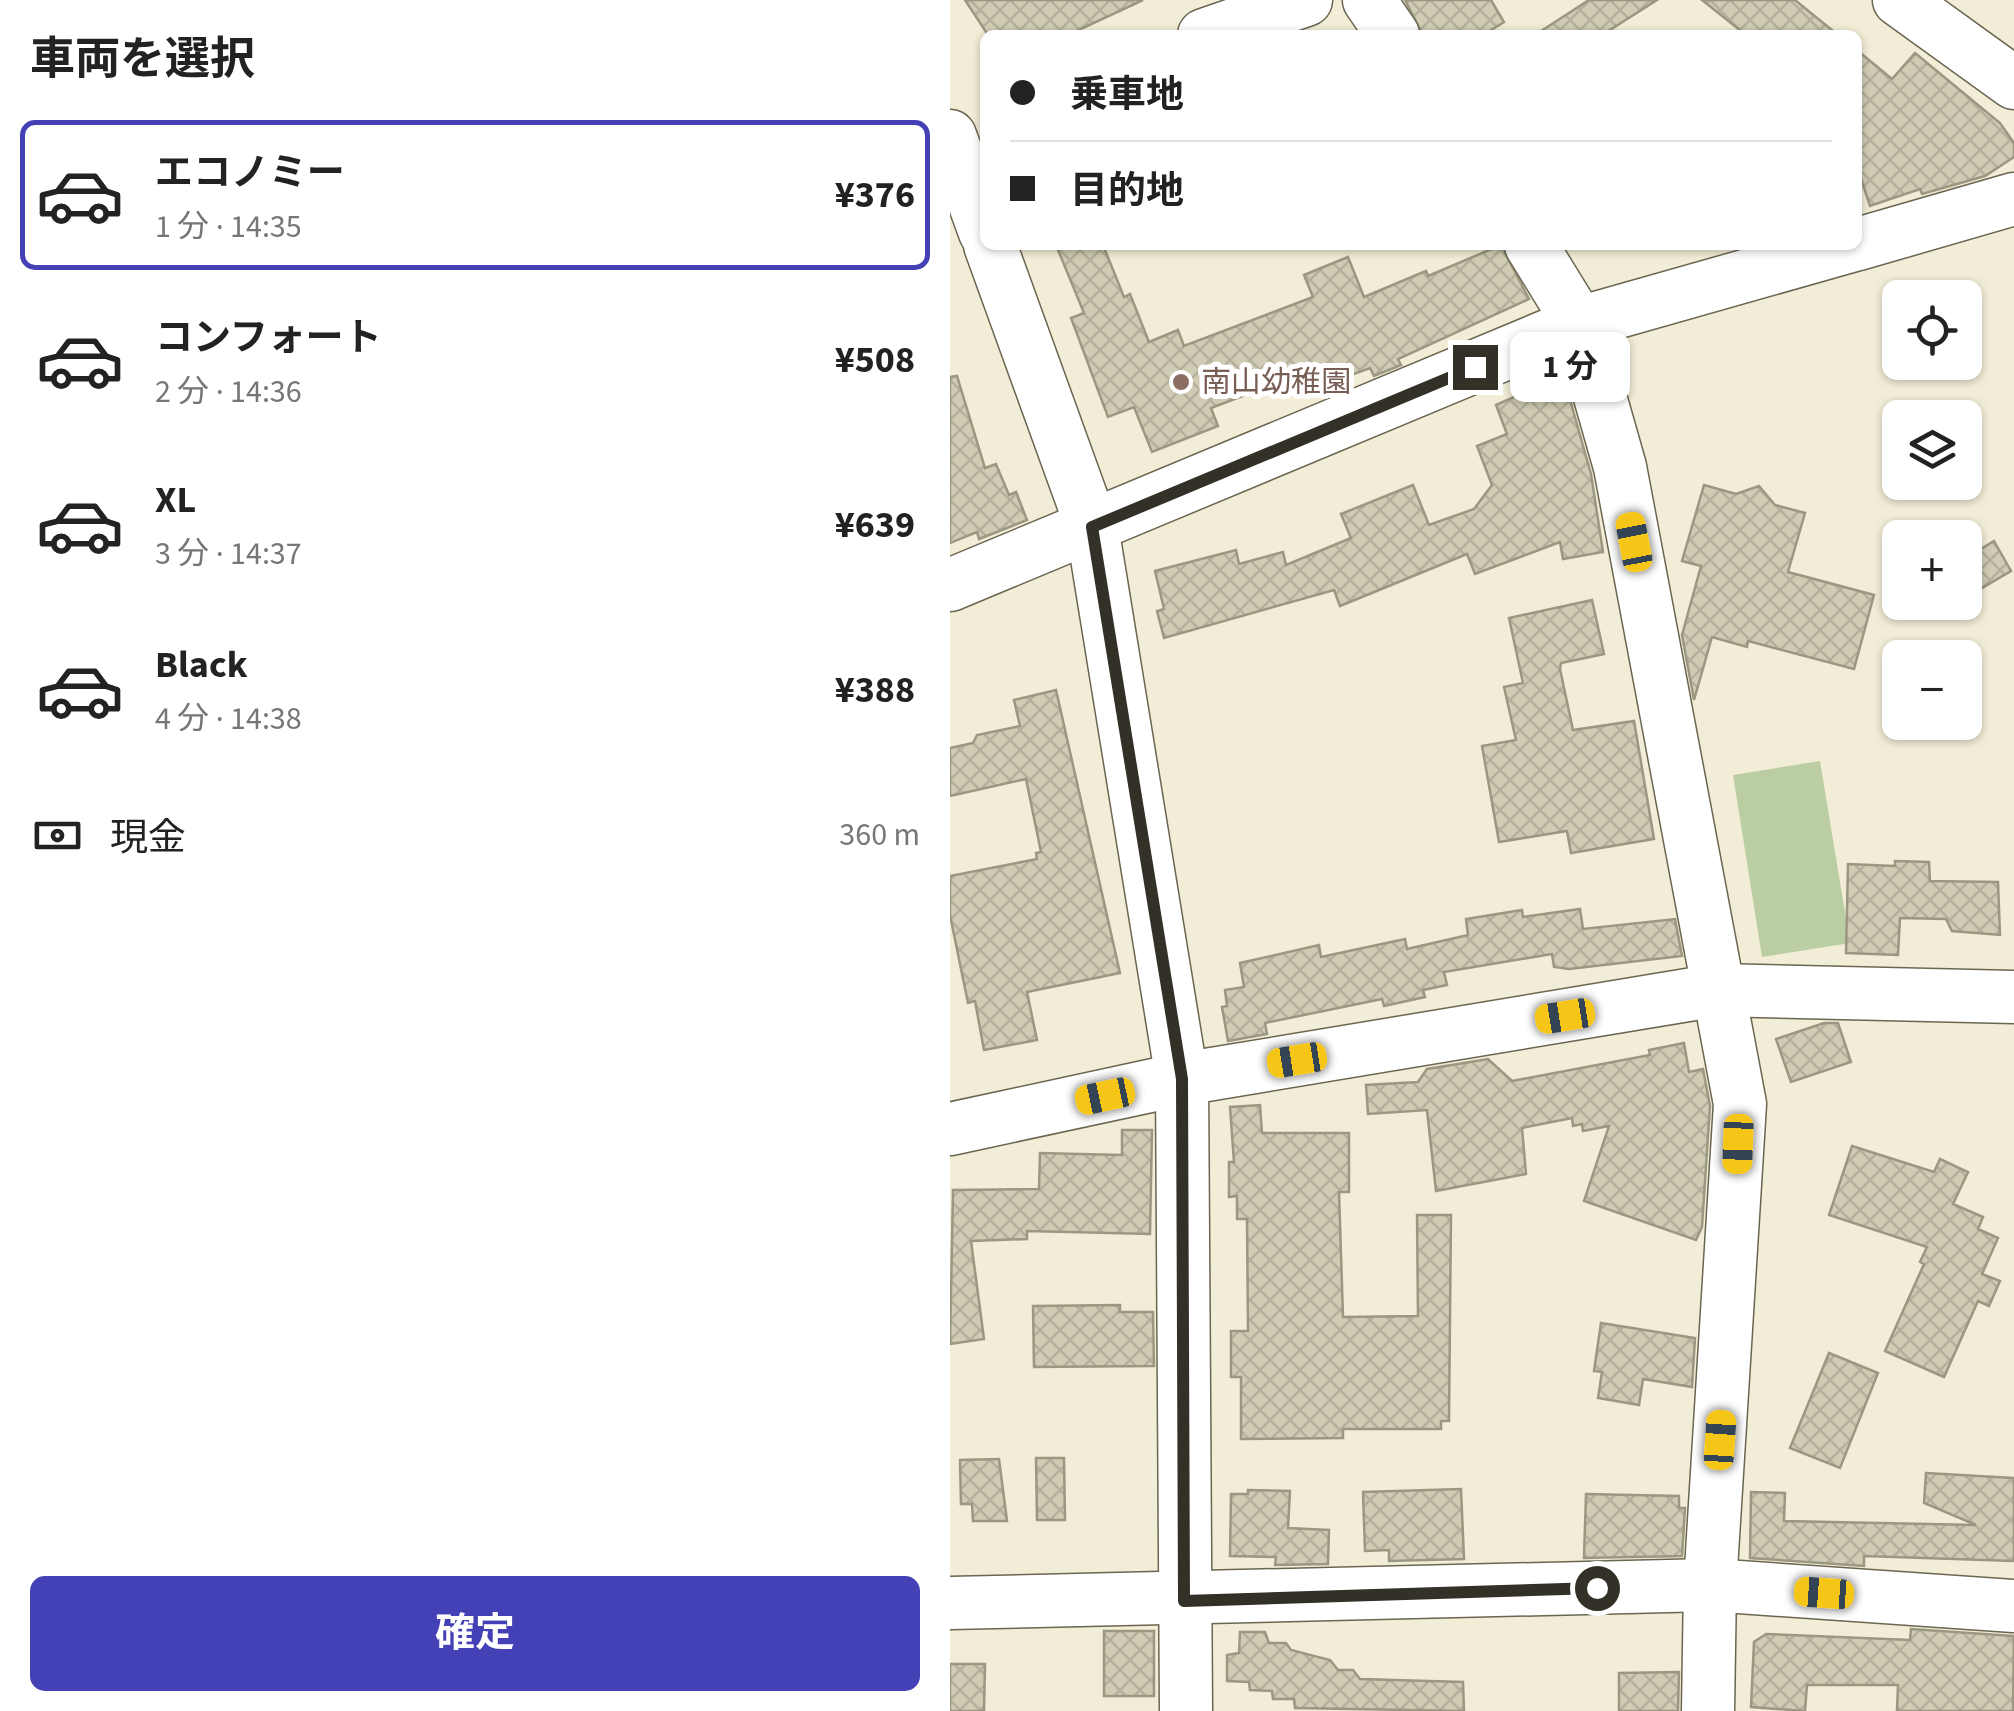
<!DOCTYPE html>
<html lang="ja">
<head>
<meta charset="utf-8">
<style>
	body { margin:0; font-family:"Source Sans 3","Noto Sans JP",sans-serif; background:#f2f2f2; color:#222; height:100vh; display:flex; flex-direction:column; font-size:38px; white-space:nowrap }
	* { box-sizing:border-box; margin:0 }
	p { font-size:32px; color:#767676 }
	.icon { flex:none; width:55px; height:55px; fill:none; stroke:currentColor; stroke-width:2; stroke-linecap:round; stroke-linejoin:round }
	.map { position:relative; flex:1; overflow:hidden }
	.details { display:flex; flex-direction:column; background:#fff; width:950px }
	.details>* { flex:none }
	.hud { position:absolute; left:30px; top:30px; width:882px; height:220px; border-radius:15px; box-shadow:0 2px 8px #0004; display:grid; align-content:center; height:220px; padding:0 30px; background:#fff }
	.controls { position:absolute; left:932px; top:280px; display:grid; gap:20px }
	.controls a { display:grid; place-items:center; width:100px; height:100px; border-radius:15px; background:#fff; box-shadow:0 2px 8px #0004; font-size:50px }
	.end { position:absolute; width:45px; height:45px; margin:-22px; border:12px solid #323027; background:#fff; box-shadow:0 0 0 5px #fff }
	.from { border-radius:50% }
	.bubble { position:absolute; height:70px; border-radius:15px; background:#fff; box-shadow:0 2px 8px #0004; font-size:32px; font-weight:700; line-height:70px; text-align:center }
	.car { position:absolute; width:30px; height:60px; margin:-30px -15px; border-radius:12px; box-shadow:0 0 8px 2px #0007; background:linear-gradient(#f5c518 24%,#345 0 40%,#f5c518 0 76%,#345 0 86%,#f5c518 0) }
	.hud b { display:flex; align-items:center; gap:35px; height:95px; font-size:38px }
	.hud b+b { border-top:2px solid #e0e0e0 }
	.hud i { width:25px; height:25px; background:#222 }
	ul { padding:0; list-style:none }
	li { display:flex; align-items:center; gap:30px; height:150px; margin:0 20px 15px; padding:0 10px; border:5px solid transparent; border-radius:15px }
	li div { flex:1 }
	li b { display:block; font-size:38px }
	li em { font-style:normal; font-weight:700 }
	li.on { border-color:#4440b6 }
	li>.icon { width:90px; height:90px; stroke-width:1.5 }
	h2 { padding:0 30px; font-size:45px; line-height:120px }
	.pay { display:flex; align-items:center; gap:25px; height:110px; padding:0 30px; font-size:38px }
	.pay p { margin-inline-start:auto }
	.cta { display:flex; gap:20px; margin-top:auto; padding:20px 30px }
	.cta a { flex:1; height:115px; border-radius:15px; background:#4440b6; color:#fff; font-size:40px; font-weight:700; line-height:115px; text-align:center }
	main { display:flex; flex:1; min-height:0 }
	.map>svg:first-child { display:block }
</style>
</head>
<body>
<main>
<section class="details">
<h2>車両を選択</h2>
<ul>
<li class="on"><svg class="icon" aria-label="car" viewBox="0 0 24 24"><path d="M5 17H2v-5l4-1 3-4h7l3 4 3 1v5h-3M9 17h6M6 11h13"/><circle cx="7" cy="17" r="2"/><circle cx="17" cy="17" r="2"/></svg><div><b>エコノミー</b><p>1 分 · 14:35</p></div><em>¥376</em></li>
<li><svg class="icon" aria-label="car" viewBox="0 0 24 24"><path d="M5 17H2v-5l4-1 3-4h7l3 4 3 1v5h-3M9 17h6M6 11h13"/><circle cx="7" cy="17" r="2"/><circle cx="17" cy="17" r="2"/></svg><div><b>コンフォート</b><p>2 分 · 14:36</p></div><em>¥508</em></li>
<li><svg class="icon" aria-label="car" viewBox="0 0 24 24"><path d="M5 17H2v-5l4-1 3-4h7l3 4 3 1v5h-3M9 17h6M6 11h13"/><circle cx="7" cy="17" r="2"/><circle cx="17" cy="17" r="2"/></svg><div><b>XL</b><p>3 分 · 14:37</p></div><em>¥639</em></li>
<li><svg class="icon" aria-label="car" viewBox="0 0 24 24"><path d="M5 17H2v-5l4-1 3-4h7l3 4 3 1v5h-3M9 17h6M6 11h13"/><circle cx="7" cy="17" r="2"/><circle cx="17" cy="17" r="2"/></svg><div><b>Black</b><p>4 分 · 14:38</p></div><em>¥388</em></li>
</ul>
<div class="pay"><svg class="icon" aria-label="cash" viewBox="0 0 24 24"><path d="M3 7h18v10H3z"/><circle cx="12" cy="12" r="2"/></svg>現金<p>360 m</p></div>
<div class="cta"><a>確定</a></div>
</section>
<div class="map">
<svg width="1064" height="1711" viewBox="0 0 1064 1711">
	<defs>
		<pattern id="building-cross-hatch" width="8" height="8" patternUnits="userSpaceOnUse" patternTransform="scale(2.5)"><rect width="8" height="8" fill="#d0ccb4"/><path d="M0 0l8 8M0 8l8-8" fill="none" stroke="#b3b09b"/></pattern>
	</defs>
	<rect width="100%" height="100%" fill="#f2edd6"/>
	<path fill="#bbcda2" d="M 870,761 L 900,943 L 812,957 L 783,775 Z"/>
	<g fill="url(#building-cross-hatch)" stroke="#9b9781" stroke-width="2.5">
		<path d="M 15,0 L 193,0 L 118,35 L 38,35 Z"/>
		<path d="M 455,0 L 541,0 L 554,22 L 533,35 L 473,35 Z"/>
		<path d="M 639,0 L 707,0 L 652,35 L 585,35 Z"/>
		<path d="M 752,0 L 845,0 L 888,35 L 796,35 Z"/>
		<path d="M 908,51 L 942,79 L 965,53 L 1050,123 L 1064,143 L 1064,157 L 1035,176 L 972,194 L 970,189 L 920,206 L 908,170 Z"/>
		<path d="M 106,245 L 153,245 L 174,297 L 180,294 L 199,342 L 228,330 L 234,346 L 363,297 L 354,275 L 398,257 L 414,297 L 476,271 L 478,276 L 551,245 L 579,299 L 448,359 L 451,365 L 424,376 L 420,368 L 346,395 L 340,378 L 261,408 L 268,426 L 202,452 L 184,407 L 158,417 L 121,318 L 134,313 Z"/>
		<path d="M 613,375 L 641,474 L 653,552 L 613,559 L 610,542 L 525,574 L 517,554 L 390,606 L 384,590 L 214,638 L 207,611 L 214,609 L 205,571 L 286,550 L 289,564 L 333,552 L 336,565 L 401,538 L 391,514 L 463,485 L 479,525 L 524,509 L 542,485 L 527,446 L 557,434 L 546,405 Z"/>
		<path d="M 7,376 L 35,468 L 46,464 L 59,495 L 66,492 L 77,520 L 29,539 L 27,532 L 0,543 L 0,377 Z"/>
		<path d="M 754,485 L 786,494 L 809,486 L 825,505 L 855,513 L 838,572 L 924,595 L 904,669 L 798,641 L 797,647 L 762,637 L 744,700 L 732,635 L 751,566 L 732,561 Z"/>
		<path d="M 1044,541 L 1061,571 L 1032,588 L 1015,559 Z"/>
		<path d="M 642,600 L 654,654 L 611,663 L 610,669 L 623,730 L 684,721 L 704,839 L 621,853 L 617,831 L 549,842 L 532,746 L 566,740 L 554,687 L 573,683 L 559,618 Z"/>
		<path d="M 106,690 L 170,973 L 77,992 L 87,1040 L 34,1050 L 25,1001 L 18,1003 L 0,915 L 0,876 L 87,859 L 86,853 L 91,852 L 76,779 L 0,796 L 0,748 L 23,743 L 27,735 L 70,726 L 64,700 Z"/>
		<path d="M 945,861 L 979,862 L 980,881 L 1048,882 L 1050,935 L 1002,931 L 996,919 L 950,918 L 948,955 L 896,953 L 898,864 L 945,866 Z"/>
		<path d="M 630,909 L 633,929 L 725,919 L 732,956 L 619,969 L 604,967 L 602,954 L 494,972 L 497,985 L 473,990 L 475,997 L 434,1006 L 432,999 L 315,1023 L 317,1034 L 278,1041 L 272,1007 L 277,1006 L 275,990 L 294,987 L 290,963 L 369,945 L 371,957 L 455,939 L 457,949 L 518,935 L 516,919 L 572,910 L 573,917 Z"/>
		<path d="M 874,1023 L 888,1023 L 901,1062 L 841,1082 L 826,1039 Z"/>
		<path d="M 734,1043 L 739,1072 L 753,1069 L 760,1106 L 752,1227 L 746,1240 L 634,1201 L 659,1126 L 633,1131 L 632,1124 L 623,1126 L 622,1118 L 572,1128 L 576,1174 L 486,1191 L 477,1110 L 418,1114 L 416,1085 L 468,1082 L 477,1069 L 538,1059 L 562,1081 L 700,1055 L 699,1050 Z"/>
		<path d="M 310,1105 L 312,1133 L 399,1133 L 399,1192 L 389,1192 L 393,1317 L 468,1316 L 467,1215 L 501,1215 L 499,1421 L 491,1421 L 491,1429 L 393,1429 L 393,1438 L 291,1439 L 291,1377 L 281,1377 L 281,1331 L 298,1331 L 297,1219 L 287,1219 L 287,1196 L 279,1197 L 279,1162 L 284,1162 L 280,1107 Z"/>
		<path d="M 172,1130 L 202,1130 L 200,1234 L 77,1231 L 77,1239 L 21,1241 L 34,1339 L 0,1344 L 3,1190 L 89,1189 L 90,1153 L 172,1155 Z"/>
		<path d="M 902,1146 L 984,1172 L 990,1159 L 1018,1172 L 1003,1204 L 1033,1217 L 1028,1229 L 1048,1238 L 1032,1274 L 1050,1281 L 1039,1306 L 1028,1301 L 994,1377 L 935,1351 L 974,1264 L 970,1262 L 977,1247 L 879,1215 Z"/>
		<path d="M 170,1305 L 170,1312 L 203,1312 L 204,1366 L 84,1367 L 83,1306 Z"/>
		<path d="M 651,1323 L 745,1338 L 742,1387 L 693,1379 L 689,1405 L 648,1398 L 652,1372 L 644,1371 Z"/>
		<path d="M 879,1353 L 928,1373 L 890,1468 L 840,1448 Z"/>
		<path d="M 86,1458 L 114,1458 L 115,1520 L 87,1520 Z"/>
		<path d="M 49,1459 L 57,1521 L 23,1521 L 22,1504 L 11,1504 L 10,1460 Z"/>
		<path d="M 976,1473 L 1064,1478 L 1064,1561 L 914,1556 L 914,1566 L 800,1558 L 801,1492 L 835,1493 L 834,1521 L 1026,1525 L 974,1503 Z"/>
		<path d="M 511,1489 L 514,1559 L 439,1561 L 439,1550 L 415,1551 L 413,1492 Z"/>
		<path d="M 298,1490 L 340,1491 L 338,1528 L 379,1530 L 378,1564 L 325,1565 L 326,1557 L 280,1556 L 281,1494 L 298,1494 Z"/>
		<path d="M 636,1494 L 729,1496 L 729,1508 L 735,1508 L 732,1556 L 634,1558 Z"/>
		<path d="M 961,1629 L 1064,1636 L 1063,1711 L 947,1711 L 948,1685 L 857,1685 L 855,1711 L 801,1707 L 804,1642 L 816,1634 L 960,1640 Z"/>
		<rect x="154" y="1631" width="50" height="65"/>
		<path d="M 290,1632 L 315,1632 L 319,1643 L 336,1643 L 341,1650 L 380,1660 L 388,1670 L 403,1670 L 410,1679 L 513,1682 L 514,1711 L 345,1708 L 344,1699 L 323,1699 L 322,1691 L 300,1690 L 299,1682 L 277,1681 L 277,1655 L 289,1653 Z"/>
		<path d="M 0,1664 L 35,1664 L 34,1711 L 0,1711 Z"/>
		<path d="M 729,1672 L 728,1711 L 669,1711 L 669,1673 Z"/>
	</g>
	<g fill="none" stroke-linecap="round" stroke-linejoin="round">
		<defs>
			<g id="minor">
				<path d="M 419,0 L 443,35"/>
				<path d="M 949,0 L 1064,83"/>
				<path d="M 254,35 L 356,0"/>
				<path d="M 0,136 L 35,232"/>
				<path d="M 908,244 L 1064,199"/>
				<path d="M 40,245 L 142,527 L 232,1079 L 236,1711"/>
				<path d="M 581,245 L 629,323 L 670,467 L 790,1104 L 760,1585 L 758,1711"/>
				<path d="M 0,585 L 629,323 L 904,245"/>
				<path d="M 0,1129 L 232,1079 L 768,990 L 1064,997"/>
				<path d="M 0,1603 L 760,1585 L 1064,1606"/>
			</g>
		</defs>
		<use href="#minor" stroke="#6a6651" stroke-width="55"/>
		<use href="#minor" stroke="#fff" stroke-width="52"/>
	</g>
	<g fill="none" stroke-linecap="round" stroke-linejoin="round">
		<path stroke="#323027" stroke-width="12" d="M 525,367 L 142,527 L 232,1079 L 234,1601 L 647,1588"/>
	</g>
	<circle fill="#8d6e63" stroke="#fff" stroke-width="4" cx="231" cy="382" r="10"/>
	<g text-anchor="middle" stroke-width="10" stroke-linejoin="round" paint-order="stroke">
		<g font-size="30" fill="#785e54" stroke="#fff" text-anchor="start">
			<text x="251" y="392">南山幼稚園</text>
		</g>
	</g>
</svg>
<div class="controls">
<a><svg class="icon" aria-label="locate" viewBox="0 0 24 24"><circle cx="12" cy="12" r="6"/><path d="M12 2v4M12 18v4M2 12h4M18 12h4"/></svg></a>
<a><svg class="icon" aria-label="layers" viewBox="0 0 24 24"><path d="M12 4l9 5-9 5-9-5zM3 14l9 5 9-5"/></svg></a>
<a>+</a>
<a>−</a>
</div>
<i class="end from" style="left:647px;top:1588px"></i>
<i class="end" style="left:525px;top:367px"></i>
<div class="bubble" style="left:560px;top:332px;width:120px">1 分</div>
<i class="car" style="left:684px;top:542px;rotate:349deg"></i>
<i class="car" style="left:615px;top:1016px;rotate:261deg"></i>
<i class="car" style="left:347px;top:1060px;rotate:261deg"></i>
<i class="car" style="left:155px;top:1096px;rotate:258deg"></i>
<i class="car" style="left:788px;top:1144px;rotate:182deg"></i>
<i class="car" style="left:770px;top:1440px;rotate:4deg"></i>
<i class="car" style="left:874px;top:1593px;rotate:274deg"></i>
<div class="hud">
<b><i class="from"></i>乗車地</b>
<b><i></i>目的地</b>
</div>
</div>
</main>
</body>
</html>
